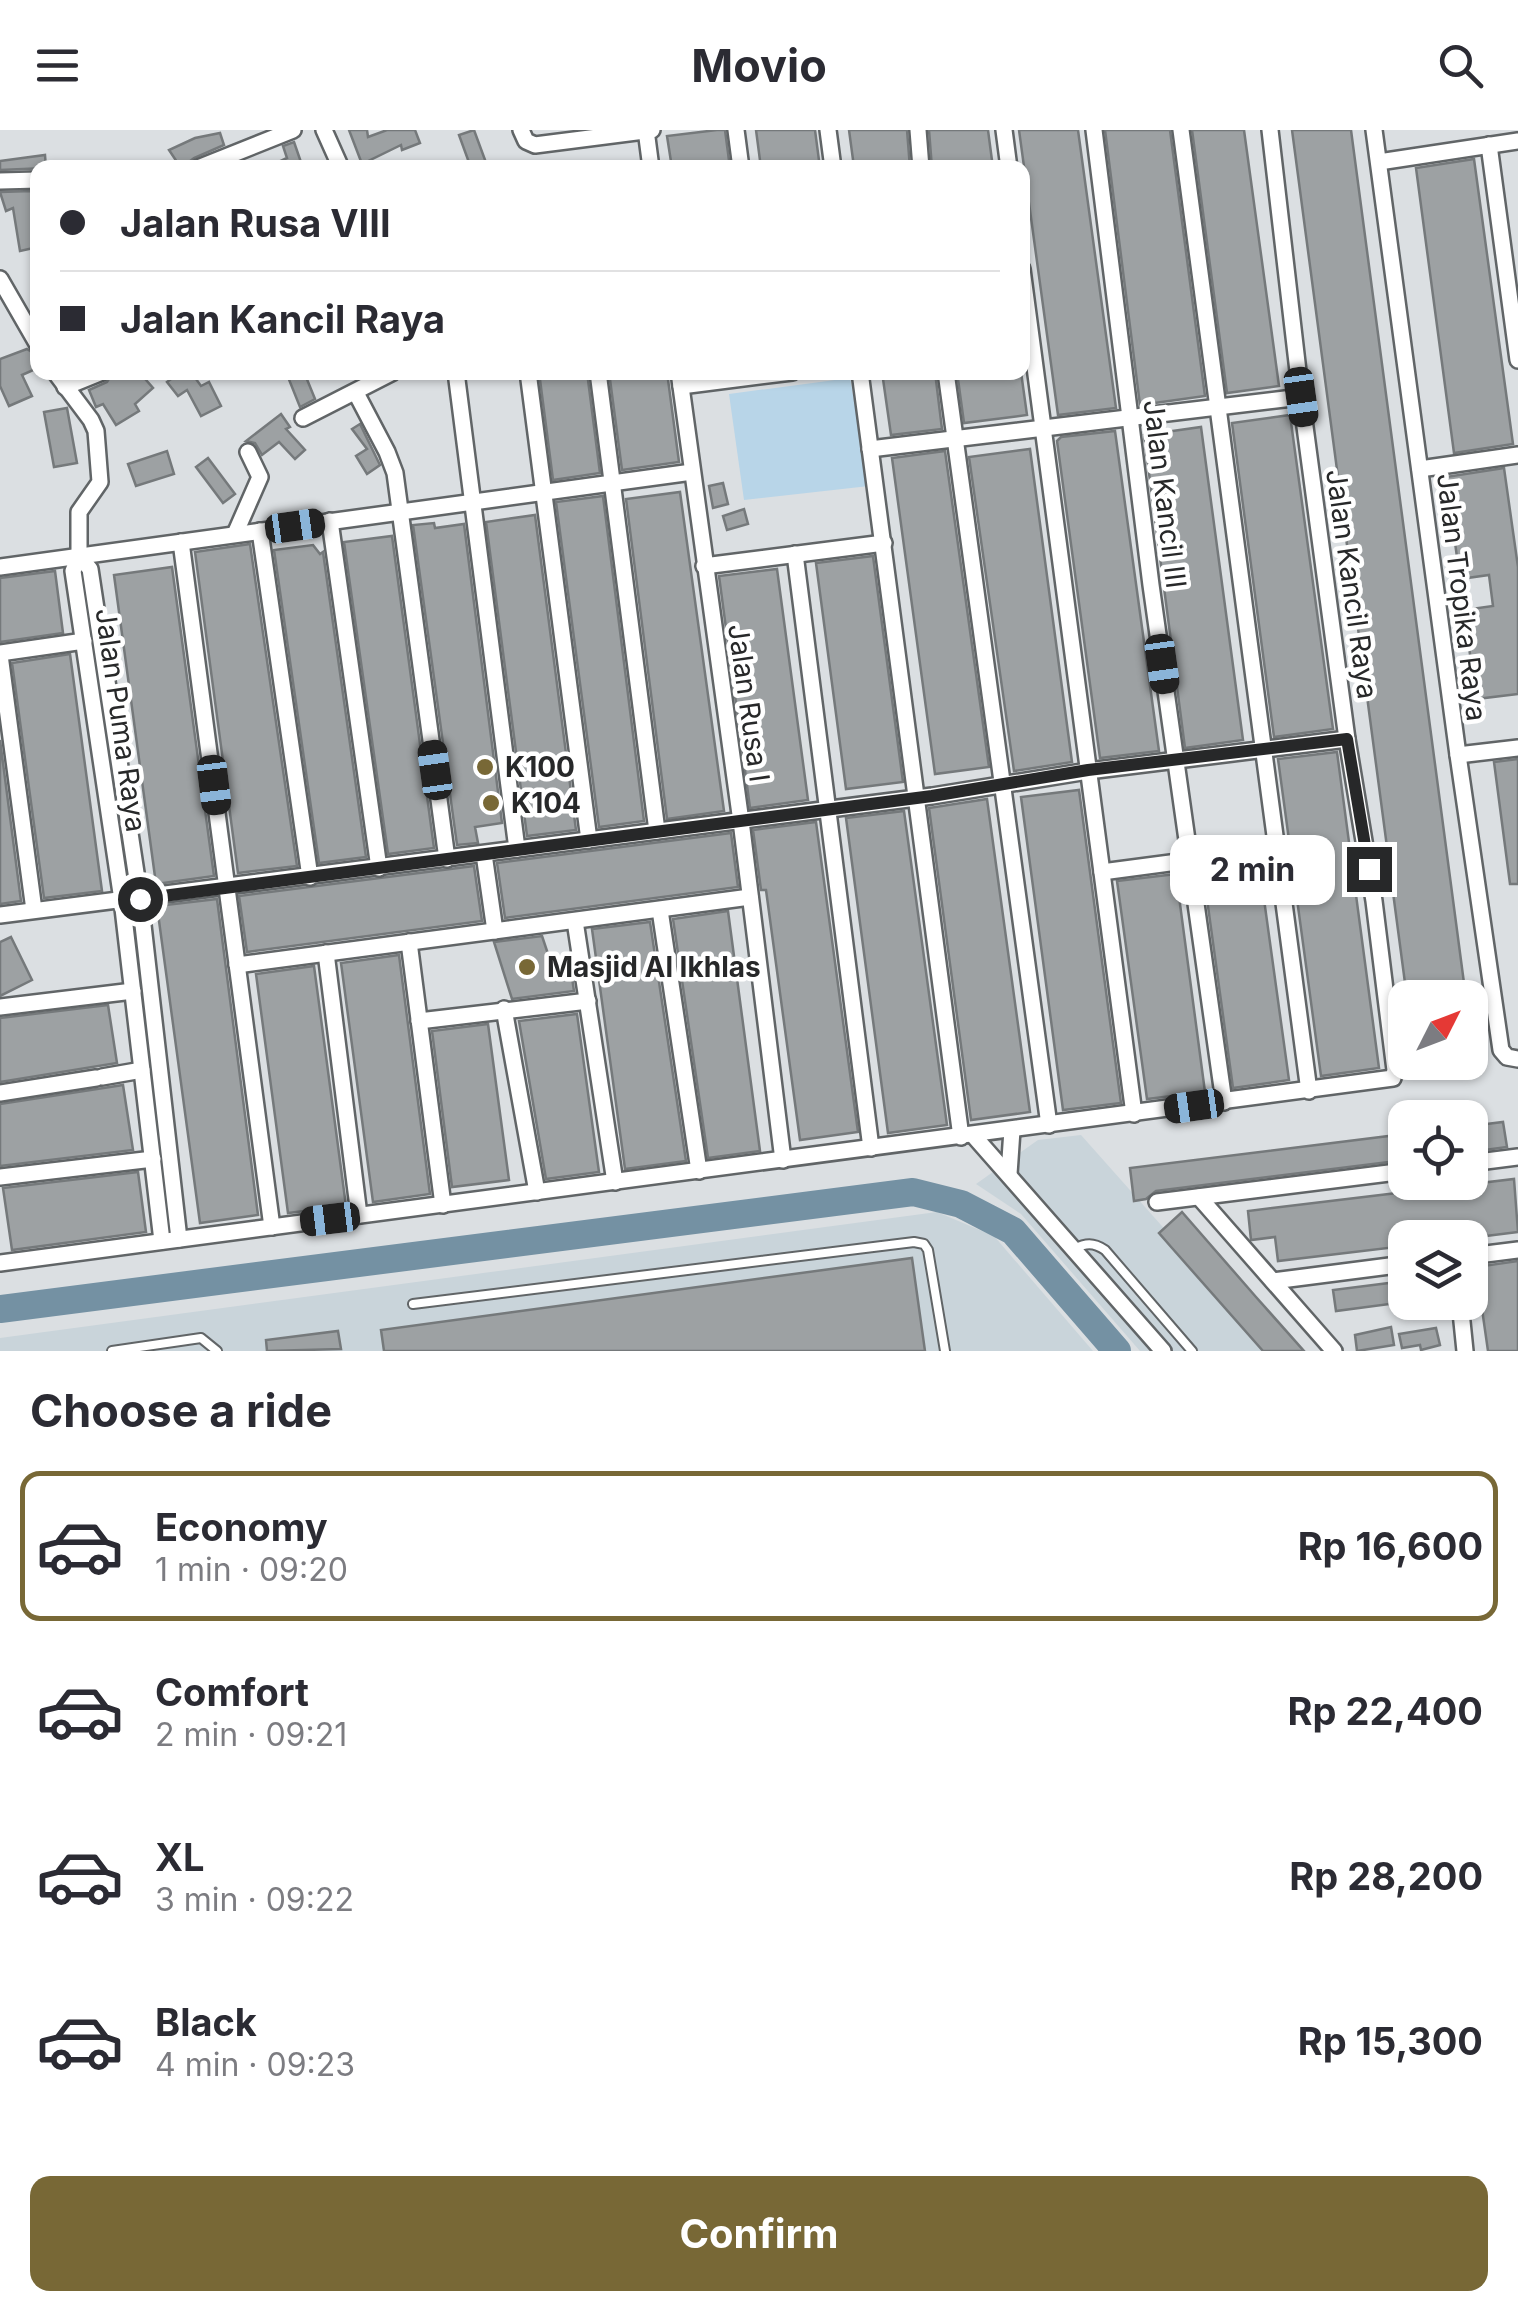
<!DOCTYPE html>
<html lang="en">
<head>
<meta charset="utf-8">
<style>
	body { margin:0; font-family:Inter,sans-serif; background:#f2f2f3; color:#2b2b33; height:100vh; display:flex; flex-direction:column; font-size:38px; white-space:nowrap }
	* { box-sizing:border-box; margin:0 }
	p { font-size:32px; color:#7c7c81 }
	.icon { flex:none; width:55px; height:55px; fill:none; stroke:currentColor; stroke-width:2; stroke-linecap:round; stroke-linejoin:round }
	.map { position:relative; height:1221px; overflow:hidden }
	.drawer { display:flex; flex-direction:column; background:#fff; flex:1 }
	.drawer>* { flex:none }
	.banner { position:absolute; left:30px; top:30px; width:1000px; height:220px; border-radius:20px; box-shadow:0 2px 8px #0004; display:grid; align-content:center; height:220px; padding:0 30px; background:#fff }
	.needle { width:65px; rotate:48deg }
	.buttons { position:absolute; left:1388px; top:850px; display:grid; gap:20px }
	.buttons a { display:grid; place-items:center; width:100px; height:100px; border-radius:20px; background:#fff; box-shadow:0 2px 8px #0004; font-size:50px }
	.end { position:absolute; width:45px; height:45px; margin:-22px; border:12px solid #272829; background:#fff; box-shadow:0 0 0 5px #fff }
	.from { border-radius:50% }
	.bubble { position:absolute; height:70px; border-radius:20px; background:#fff; box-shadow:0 2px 8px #0004; font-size:32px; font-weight:700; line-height:70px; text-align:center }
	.car { position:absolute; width:30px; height:60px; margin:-30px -15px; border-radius:12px; box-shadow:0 0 8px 2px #0007; background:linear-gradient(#222 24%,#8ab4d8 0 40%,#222 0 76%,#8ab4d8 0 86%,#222 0) }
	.banner b { display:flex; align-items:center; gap:35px; height:95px; font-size:38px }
	.banner b+b { border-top:2px solid #e1e1e2 }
	.banner i { width:25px; height:25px; background:#2b2b33 }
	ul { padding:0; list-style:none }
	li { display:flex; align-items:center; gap:30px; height:150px; margin:0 20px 15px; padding:0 10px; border:5px solid transparent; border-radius:20px }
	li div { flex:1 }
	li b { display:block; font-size:38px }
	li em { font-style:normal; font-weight:700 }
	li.active { border-color:#786836 }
	li>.icon { width:90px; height:90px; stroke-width:1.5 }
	h2 { padding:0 30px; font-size:45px; line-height:120px }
	.primary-button { display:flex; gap:20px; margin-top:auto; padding:20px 30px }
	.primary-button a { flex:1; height:115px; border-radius:20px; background:#786836; color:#fff; font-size:40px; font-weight:700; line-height:115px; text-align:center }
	header { display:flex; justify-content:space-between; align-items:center; height:130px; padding:0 30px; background:#fff; font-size:45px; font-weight:700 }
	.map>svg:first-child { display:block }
</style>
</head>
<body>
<header><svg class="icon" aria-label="menu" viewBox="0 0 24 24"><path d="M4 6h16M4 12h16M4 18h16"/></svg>Movio<svg class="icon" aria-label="search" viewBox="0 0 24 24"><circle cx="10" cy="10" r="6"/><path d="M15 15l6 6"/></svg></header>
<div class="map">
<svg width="1518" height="1221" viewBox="0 0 1518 1221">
	<rect width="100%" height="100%" fill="#dbdfe2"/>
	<g fill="#c9d4da">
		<path d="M 1081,1005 L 1273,1221 L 1140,1221 L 1021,1084 L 976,1054 L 1038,1010 Z"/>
		<path d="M 937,1082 L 994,1106 L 1093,1221 L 0,1221 L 0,1208 Z"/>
	</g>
	<path fill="#b8d5e8" d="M 850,248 L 869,356 L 744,370 L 729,264 Z"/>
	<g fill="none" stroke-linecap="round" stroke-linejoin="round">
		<path stroke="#7491a3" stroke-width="28" d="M 0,1179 L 913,1062 L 961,1074 L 1013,1101 L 1117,1221"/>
	</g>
	<g fill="#9da1a3" stroke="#75797b" stroke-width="2.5">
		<path d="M 349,0 L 367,0 L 368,7 L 387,0 L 415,0 L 420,13 L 402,20 L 401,15 L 362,34 Z"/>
		<path d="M 474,0 L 488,38 L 471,38 L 459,5 Z"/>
		<path d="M 717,0 L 725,0 L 730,38 L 672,38 L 667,6 Z"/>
		<path d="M 756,0 L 815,0 L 820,38 L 761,38 Z"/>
		<path d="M 849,0 L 907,0 L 910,38 L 854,37 Z"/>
		<path d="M 929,0 L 988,0 L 993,38 L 932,38 Z"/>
		<path d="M 1019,0 L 1078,0 L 1116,278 L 1058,285 Z"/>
		<path d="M 1105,0 L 1170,0 L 1205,266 L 1140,275 Z"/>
		<path d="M 1192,0 L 1244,0 L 1279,256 L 1227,263 Z"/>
		<path d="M 1292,0 L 1351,0 L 1466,868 L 1407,868 Z"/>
		<path d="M 220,3 L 224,15 L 194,28 L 181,38 L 169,20 L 195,8 Z"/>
		<path d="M 294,12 L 303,38 L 266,38 L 287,28 L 283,16 Z"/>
		<path d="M 45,25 L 46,38 L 0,40 L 0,31 Z"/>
		<path d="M 1474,29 L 1513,314 L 1454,323 L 1416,38 Z"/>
		<path d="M 32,61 L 38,78 L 38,117 L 20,121 L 13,78 L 6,81 L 0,62 Z"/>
		<path d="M 27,219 L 38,226 L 38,238 L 22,245 L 32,266 L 9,276 L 0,256 L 0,229 Z"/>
		<path d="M 113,242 L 139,242 L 153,258 L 135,274 L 139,281 L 116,295 L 103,274 L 96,277 L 89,260 L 107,252 Z"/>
		<path d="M 171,242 L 191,242 L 201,256 L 209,252 L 221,276 L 201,286 L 187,260 L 178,266 L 167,252 L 174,247 Z"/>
		<path d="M 286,242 L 304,242 L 315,269 L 300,277 Z"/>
		<path d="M 539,242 L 587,242 L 600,343 L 553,350 Z"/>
		<path d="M 609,242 L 667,242 L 679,332 L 622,340 Z"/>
		<path d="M 882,242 L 935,242 L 942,299 L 891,305 Z"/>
		<path d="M 957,242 L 1021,242 L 1027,285 L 964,293 Z"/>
		<path d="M 67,278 L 77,333 L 54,337 L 44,282 Z"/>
		<path d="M 281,284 L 290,297 L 286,299 L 305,320 L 295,329 L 279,312 L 262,325 L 255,313 L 246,311 Z"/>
		<path d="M 1290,285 L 1333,599 L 1274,607 L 1232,293 Z"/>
		<path d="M 360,294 L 380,335 L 367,344 L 356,326 L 367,319 L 352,299 Z"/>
		<path d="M 1201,297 L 1243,610 L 1185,618 L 1144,305 Z"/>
		<path d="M 1115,301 L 1159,621 L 1100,628 L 1057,311 L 1061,307 Z"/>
		<path d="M 1030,319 L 1072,632 L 1014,641 L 969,327 Z"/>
		<path d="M 167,321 L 174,344 L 136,356 L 128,334 Z"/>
		<path d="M 945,321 L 989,637 L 935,644 L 892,328 Z"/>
		<path d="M 208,328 L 235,364 L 223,373 L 196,337 Z"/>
		<path d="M 1504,338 L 1518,437 L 1518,564 L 1476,569 L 1464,480 L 1493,476 L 1489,445 L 1460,449 L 1446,347 Z"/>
		<path d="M 723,353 L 728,374 L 713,378 L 709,356 Z"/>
		<path d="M 680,362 L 724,681 L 667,689 L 626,369 Z"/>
		<path d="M 603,366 L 644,691 L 599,697 L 556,372 Z"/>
		<path d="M 744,379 L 748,394 L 727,400 L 723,386 Z"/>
		<path d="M 535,385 L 576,700 L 527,706 L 486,392 Z"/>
		<path d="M 434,393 L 435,398 L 464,394 L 502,693 L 475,697 L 478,713 L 457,715 L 413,395 Z"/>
		<path d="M 392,406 L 434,718 L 388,724 L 344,412 Z"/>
		<path d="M 250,414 L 297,736 L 238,743 L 195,422 Z"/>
		<path d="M 313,415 L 320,424 L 323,422 L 366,727 L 319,733 L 274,420 Z"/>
		<path d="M 873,426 L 903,652 L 846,659 L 816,433 Z"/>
		<path d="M 172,437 L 214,746 L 156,754 L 114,445 Z"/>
		<path d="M 777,439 L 808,670 L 750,678 L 719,446 Z"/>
		<path d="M 55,441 L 63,503 L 0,512 L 0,448 Z"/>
		<path d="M 70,524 L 102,761 L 44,768 L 12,533 Z"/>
		<path d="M 0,610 L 21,771 L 0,774 Z"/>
		<path d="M 1337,622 L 1379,938 L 1321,946 L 1278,629 Z"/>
		<path d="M 1518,629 L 1518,754 L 1510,754 L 1494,632 Z"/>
		<path d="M 1079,660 L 1121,973 L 1063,980 L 1021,667 Z"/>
		<path d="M 987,669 L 1030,982 L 971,990 L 929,678 Z"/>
		<path d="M 904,681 L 947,995 L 888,1003 L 846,688 Z"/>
		<path d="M 816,692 L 858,1002 L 800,1010 L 766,760 L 761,760 L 753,700 Z"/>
		<path d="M 731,703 L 738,757 L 505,788 L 497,733 Z"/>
		<path d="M 1259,733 L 1289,950 L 1233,958 L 1203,740 Z"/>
		<path d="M 474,736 L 482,791 L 247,822 L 239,766 Z"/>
		<path d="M 1176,744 L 1205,962 L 1147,969 L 1117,751 Z"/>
		<path d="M 217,769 L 258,1085 L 200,1093 L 157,776 Z"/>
		<path d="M 728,781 L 760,1021 L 708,1028 L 673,789 Z"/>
		<path d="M 650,792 L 686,1031 L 625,1039 L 592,799 Z"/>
		<path d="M 542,806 L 553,839 L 570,834 L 574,861 L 512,869 L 494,812 Z"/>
		<path d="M 11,807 L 32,850 L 0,866 L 0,812 Z"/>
		<path d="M 399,825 L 430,1064 L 373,1072 L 341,833 Z"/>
		<path d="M 314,836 L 346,1076 L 288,1083 L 256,844 Z"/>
		<path d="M 108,875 L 117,933 L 0,952 L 0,888 Z"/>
		<path d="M 577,884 L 599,1042 L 546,1049 L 519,891 Z"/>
		<path d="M 488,894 L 509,1050 L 452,1057 L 432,901 Z"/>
		<path d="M 123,955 L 133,1020 L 0,1036 L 0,974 Z"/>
		<path d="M 1503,992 L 1507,1017 L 1470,1022 L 1470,996 Z"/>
		<path d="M 1405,1004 L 1405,1030 L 1156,1061 L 1146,1069 L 1134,1071 L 1130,1038 Z"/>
		<path d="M 138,1042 L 146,1102 L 12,1120 L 3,1058 Z"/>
		<path d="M 1514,1049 L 1518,1102 L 1470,1108 L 1405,1108 L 1405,1116 L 1278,1131 L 1275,1107 L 1251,1110 L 1248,1081 Z"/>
		<path d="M 1182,1082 L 1256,1167 L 1304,1221 L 1263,1221 L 1172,1118 L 1159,1103 Z"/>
		<path d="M 912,1128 L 925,1221 L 384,1221 L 381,1200 Z"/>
		<path d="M 1518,1131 L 1518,1221 L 1488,1221 L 1476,1137 Z"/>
		<path d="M 1405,1151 L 1405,1172 L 1336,1181 L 1333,1160 Z"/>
		<path d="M 1391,1197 L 1394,1215 L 1357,1221 L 1355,1205 Z"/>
		<path d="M 1436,1198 L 1440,1215 L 1421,1220 L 1420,1215 L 1402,1218 L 1399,1204 Z"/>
		<path d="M 338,1201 L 341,1219 L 267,1221 L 266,1210 Z"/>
	</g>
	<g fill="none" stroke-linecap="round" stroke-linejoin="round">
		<defs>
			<g id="lane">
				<path d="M 1073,1119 C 1086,1113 1093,1112 1105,1120 L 1192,1221"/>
				<path d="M 413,1174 L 914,1112 L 924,1114 L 928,1120 L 945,1221"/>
				<path d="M 112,1221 L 201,1208 L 217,1221"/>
			</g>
			<g id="street">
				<path d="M 324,0 L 341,38"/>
				<path d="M 521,0 L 526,11 L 535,15 L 652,0"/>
				<path d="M 646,0 L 651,38"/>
				<path d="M 736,0 L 741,38"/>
				<path d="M 828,0 L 833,38"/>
				<path d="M 918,0 L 921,38"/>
				<path d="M 1004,0 L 1009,38"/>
				<path d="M 1094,0 L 1151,455 L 1224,972"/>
				<path d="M 1181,0 L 1309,961"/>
				<path d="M 1374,0 L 1458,625 L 1501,920 L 1507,927 L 1518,929"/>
				<path d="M 1489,15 L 1518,230"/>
				<path d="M 1379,32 L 1518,11"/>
				<path d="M 198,38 L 293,0"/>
				<path d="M 0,51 L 38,50"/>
				<path d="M 1022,139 L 1134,984"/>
				<path d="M 0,149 L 38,215"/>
				<path d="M 55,242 L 91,290 L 96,301 L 100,352 L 79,382 L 79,426 L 73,441 L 122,770 L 162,1111"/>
				<path d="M 456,242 L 517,719"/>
				<path d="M 528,242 L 589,710"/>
				<path d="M 598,242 L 657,701"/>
				<path d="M 679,242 L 742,699 L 783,1030"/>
				<path d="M 860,242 L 961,1007"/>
				<path d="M 946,242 L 1049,995"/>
				<path d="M 681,256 L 792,242"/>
				<path d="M 65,257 L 102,242"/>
				<path d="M 356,263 L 387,322 L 395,343 L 447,729"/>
				<path d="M 303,288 L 393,242"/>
				<path d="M 870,319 L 1301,267"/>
				<path d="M 1420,339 L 1518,325"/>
				<path d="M 330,391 L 379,738"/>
				<path d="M 260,401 L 310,747"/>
				<path d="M 235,404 L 260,347 L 248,322"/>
				<path d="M 181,412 L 272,1097"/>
				<path d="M 795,424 L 871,1018"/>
				<path d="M 79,426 L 90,439 L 140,769 L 179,1109"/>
				<path d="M 704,436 L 884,413"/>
				<path d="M 0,437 L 692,342"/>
				<path d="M 0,523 L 84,511"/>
				<path d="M 0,525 L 34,780"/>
				<path d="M 1458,625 L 1518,618"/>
				<path d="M 484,724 L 495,801"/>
				<path d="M 1102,742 L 1276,719"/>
				<path d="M 660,780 L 699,1041"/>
				<path d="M 0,785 L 932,666 L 1088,641 L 1347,609"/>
				<path d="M 575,791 L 615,1052"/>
				<path d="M 409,812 L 443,1075"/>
				<path d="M 326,823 L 359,1085"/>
				<path d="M 237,835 L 750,767"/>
				<path d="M 0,877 L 133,861"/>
				<path d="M 504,879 L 537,1062"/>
				<path d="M 419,891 L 588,871"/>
				<path d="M 102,947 L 142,940"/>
				<path d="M 0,963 L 96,948"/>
				<path d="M 973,1005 L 1163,1221"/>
				<path d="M 1470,1033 L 1518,1027"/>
				<path d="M 1009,1044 L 1012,1000"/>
				<path d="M 0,1047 L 153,1029"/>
				<path d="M 1199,1067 L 1334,1221"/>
				<path d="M 1157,1072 L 1405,1041"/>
				<path d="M 1470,1126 L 1518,1120"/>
				<path d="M 0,1133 L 1393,948 L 1395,940 L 1374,771 L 1347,609 L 1301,267 L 1270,0"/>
				<path d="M 1273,1151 L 1405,1134"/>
				<path d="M 1460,1172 L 1465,1221"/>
			</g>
		</defs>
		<use href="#lane" stroke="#616567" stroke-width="12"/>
		<use href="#street" stroke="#616567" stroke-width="20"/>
		<use href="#lane" stroke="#fff" stroke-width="8"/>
		<use href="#street" stroke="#fff" stroke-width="15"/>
	</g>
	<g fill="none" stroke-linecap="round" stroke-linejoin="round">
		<path stroke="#272829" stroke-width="12" d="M 140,769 L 932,666 L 1088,640 L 1347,609 L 1369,739"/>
	</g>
	<g fill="#786836" stroke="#fff" stroke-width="4">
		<circle cx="485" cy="637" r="10"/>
		<circle cx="491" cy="673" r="10"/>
		<circle cx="527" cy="837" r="10"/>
	</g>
	<g text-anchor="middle" stroke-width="9" stroke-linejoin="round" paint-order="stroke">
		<g font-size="28" fill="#272829" stroke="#fff">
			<text transform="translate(1165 364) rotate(83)" y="10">Jalan Kancil III</text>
			<text transform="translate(1352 454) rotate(82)" y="10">Jalan Kancil Raya</text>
			<text transform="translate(1462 467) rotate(83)" y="10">Jalan Tropika Raya</text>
			<text transform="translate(749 573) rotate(82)" y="10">Jalan Rusa I</text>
			<text transform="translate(121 590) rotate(82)" y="10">Jalan Puma Raya</text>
		</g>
		<g font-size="28" font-weight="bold" fill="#272829" stroke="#fff" text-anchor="start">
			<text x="505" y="647">K100</text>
			<text x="511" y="683">K104</text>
			<text x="547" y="847">Masjid Al Ikhlas</text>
		</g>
	</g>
</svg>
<div class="buttons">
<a><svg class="needle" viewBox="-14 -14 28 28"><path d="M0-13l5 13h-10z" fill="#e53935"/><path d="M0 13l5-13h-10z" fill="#7c7c81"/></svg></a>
<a><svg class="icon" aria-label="locate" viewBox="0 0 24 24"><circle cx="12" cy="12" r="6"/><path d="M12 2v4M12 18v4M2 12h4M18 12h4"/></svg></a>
<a><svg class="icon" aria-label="layers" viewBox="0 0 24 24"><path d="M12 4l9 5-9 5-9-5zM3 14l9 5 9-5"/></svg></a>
</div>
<i class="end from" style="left:140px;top:769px"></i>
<i class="end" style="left:1369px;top:739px"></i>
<div class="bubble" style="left:1170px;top:705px;width:165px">2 min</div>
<i class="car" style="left:1301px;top:267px;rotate:172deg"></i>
<i class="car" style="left:295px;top:396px;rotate:82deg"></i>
<i class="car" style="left:1162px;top:534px;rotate:172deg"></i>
<i class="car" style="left:435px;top:640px;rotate:352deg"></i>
<i class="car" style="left:214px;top:655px;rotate:173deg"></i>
<i class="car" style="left:1194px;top:976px;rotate:262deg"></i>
<i class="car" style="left:330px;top:1089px;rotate:263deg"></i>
<div class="banner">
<b><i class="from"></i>Jalan Rusa VIII</b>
<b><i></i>Jalan Kancil Raya</b>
</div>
</div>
<section class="drawer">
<h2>Choose a ride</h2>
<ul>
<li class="active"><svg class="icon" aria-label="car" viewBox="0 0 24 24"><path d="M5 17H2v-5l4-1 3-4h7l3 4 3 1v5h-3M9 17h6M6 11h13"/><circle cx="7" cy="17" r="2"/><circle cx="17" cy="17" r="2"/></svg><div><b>Economy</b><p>1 min · 09:20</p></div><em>Rp 16,600</em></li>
<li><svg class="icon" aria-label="car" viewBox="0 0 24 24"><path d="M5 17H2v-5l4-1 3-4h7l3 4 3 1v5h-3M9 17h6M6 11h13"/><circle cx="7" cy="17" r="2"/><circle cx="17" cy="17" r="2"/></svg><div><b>Comfort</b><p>2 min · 09:21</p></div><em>Rp 22,400</em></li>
<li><svg class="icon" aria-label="car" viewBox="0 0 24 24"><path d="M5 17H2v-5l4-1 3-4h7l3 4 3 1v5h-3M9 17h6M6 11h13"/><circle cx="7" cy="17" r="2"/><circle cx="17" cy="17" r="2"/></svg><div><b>XL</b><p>3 min · 09:22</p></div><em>Rp 28,200</em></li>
<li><svg class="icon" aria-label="car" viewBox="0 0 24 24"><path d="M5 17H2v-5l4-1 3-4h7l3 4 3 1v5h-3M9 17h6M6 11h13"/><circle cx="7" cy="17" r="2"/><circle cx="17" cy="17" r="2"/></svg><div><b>Black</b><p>4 min · 09:23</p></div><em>Rp 15,300</em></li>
</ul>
<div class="primary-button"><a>Confirm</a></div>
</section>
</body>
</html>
